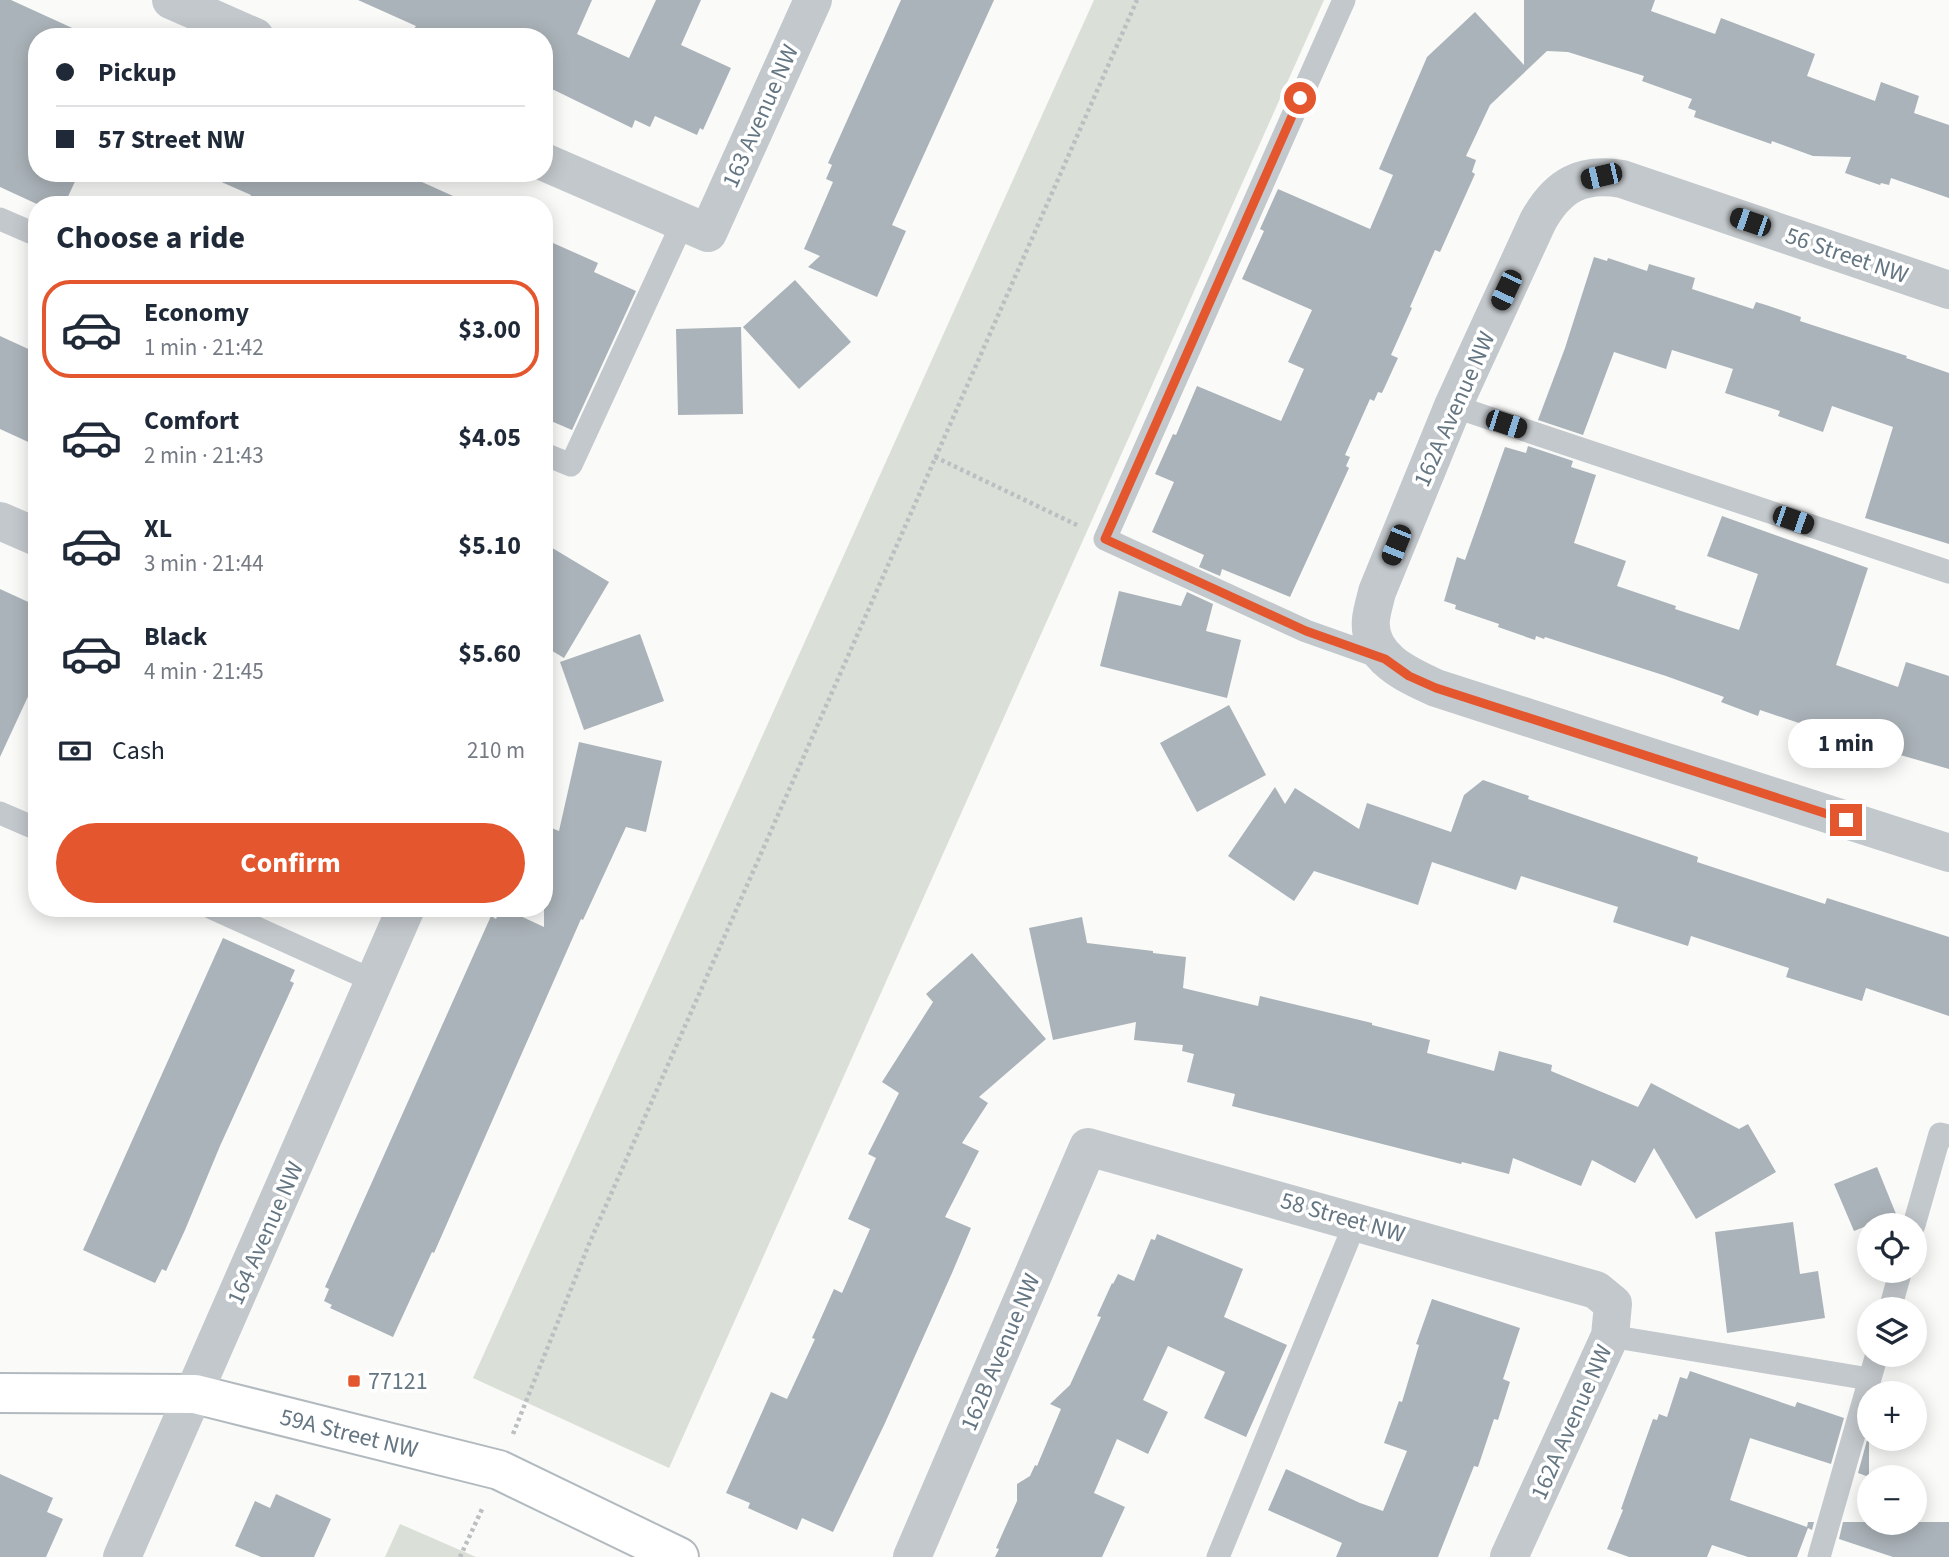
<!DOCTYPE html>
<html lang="en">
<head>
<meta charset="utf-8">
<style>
	body { margin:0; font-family:"Source Sans 3",sans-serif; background:#f2f2f3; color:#1f2937; height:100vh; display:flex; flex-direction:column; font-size:26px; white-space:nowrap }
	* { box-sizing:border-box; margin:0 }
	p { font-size:23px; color:#747a83 }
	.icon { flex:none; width:38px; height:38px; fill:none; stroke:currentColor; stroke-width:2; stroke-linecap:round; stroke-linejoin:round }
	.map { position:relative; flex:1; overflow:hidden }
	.sheet { position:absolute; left:28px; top:196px; width:525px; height:721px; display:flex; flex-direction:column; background:#fff; border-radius:28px; box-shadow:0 4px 18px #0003 }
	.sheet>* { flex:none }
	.guide { position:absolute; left:28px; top:28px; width:525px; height:154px; border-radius:28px; box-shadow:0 4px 18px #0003; display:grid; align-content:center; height:154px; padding:0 28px; background:#fff }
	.buttons { position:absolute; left:1857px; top:1213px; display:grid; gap:14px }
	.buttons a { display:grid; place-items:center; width:70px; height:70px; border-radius:50%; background:#fff; box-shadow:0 4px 18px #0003; font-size:35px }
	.end { position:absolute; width:32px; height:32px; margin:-16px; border:9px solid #e4572e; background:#fff; box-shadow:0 0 0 4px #fff }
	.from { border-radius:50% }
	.bubble { position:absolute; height:49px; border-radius:24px; background:#fff; box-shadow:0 4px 18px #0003; font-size:23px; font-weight:700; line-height:49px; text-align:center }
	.car { position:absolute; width:21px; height:42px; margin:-21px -10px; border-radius:9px; box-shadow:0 0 5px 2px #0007; background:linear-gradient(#222 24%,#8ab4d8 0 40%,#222 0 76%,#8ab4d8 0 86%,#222 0) }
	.guide b { display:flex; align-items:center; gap:24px; height:66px; font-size:26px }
	.guide b+b { border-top:2px solid #e0e1e3 }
	.guide i { width:18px; height:18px; background:#1f2937 }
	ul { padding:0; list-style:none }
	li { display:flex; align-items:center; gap:21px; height:98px; margin:0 14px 10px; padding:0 14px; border:4px solid transparent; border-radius:28px }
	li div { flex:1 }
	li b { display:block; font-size:26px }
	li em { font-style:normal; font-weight:700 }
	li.on { border-color:#e4572e }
	li>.icon { width:63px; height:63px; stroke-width:1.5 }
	h2 { padding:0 28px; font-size:32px; line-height:84px }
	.pay { display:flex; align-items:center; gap:18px; height:77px; padding:0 28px; font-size:26px }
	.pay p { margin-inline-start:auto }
	.action { display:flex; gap:14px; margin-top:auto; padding:14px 28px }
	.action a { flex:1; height:80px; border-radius:42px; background:#e4572e; color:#fff; font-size:28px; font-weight:700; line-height:80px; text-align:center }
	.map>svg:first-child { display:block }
</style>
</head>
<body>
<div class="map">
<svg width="1949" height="1557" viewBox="0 0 1949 1557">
	<rect width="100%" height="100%" fill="#fafaf8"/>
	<g fill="#dadfd7">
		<path d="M 1094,0 L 1324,0 L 669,1468 L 473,1378 Z"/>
		<path d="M 400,1524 L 476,1557 L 385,1557 Z"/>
	</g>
	<g fill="#aab3b9">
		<path d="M 0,0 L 11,0 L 92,37 L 37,37 L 37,173 L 79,173 L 64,205 L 39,205 L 0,187 Z"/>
		<path d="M 358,0 L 592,0 L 577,34 L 629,58 L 656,0 L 701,0 L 681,45 L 731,68 L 703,130 L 700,128 L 697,135 L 655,116 L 650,127 L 635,120 L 632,128 L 552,89 L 544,105 L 544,37 L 431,37 L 414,29 L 416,26 Z"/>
		<path d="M 901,0 L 994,0 L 892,225 L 906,231 L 877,297 L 808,267 L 820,256 L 804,249 L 833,182 L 826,179 L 832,165 L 828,163 Z"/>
		<path d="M 1524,0 L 1655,0 L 1651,11 L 1715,34 L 1721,18 L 1815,54 L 1807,76 L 1875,101 L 1881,82 L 1919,96 L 1914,113 L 1949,125 L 1949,198 L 1891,178 L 1889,185 L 1881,183 L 1880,185 L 1845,173 L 1851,157 L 1813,156 L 1772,141 L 1771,144 L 1694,117 L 1696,111 L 1688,108 L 1692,99 L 1642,81 L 1644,76 L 1568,52 L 1547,51 L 1490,105 L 1466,156 L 1476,160 L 1472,172 L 1475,174 L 1440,252 L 1435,250 L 1410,307 L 1412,308 L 1391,355 L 1398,358 L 1382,393 L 1378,392 L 1374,401 L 1370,399 L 1345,455 L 1350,457 L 1346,466 L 1349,468 L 1290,597 L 1222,569 L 1220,576 L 1199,567 L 1204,555 L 1152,532 L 1174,482 L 1155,474 L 1173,434 L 1176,435 L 1197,386 L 1281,421 L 1304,369 L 1288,362 L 1312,310 L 1242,279 L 1264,231 L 1260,229 L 1278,189 L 1370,229 L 1393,175 L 1379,169 L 1427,57 L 1475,12 L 1524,65 Z"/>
		<path d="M 201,173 L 402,173 L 473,205 L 247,205 L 251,195 Z"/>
		<path d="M 544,239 L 598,263 L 594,272 L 636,291 L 572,430 L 544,418 Z"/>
		<path d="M 1594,257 L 1607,261 L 1608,258 L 1647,271 L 1649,264 L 1695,278 L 1692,289 L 1753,309 L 1756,302 L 1766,305 L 1801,317 L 1800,321 L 1907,356 L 1906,358 L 1949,373 L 1949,544 L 1865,518 L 1893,427 L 1832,406 L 1823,432 L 1778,416 L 1780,411 L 1725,393 L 1733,369 L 1672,350 L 1666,369 L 1614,352 L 1583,435 L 1538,420 L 1565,348 Z"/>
		<path d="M 795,280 L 851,342 L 799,389 L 743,327 Z"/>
		<path d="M 741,327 L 743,414 L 678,415 L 676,329 Z"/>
		<path d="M 0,336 L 37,353 L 37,446 L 0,429 Z"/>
		<path d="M 1528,446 L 1573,461 L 1571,467 L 1596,475 L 1574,543 L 1626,561 L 1617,586 L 1676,606 L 1675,609 L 1739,630 L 1758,574 L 1707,556 L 1722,516 L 1868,568 L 1836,665 L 1898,687 L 1906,662 L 1949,676 L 1949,769 L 1869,746 L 1867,752 L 1824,737 L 1826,732 L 1760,710 L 1758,716 L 1721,702 L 1724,697 L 1666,676 L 1545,637 L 1544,639 L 1536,636 L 1535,640 L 1498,627 L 1499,624 L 1455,609 L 1456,605 L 1444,601 L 1457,557 L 1465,560 L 1505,447 L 1526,453 Z"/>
		<path d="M 544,543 L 609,582 L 564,658 L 544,646 Z"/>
		<path d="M 0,589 L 37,606 L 37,677 L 0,757 Z"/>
		<path d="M 1119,591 L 1181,606 L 1187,592 L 1213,604 L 1206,631 L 1241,640 L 1227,698 L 1100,666 Z"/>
		<path d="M 640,634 L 664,701 L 584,730 L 560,662 Z"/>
		<path d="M 1229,705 L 1266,775 L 1197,812 L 1160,743 Z"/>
		<path d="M 579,742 L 662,761 L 646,832 L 626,827 L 583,920 L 581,919 L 434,1253 L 432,1252 L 393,1337 L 330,1308 L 332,1305 L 324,1301 L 329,1289 L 325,1287 L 491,916 L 496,919 L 501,908 L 503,908 L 544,927 L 544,825 L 559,831 Z"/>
		<path d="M 1483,780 L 1529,796 L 1528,799 L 1698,857 L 1697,862 L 1825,904 L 1827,898 L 1949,937 L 1949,1016 L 1866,988 L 1862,1001 L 1786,977 L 1789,968 L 1691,936 L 1688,946 L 1613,922 L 1618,907 L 1521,876 L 1516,890 L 1432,862 L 1418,905 L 1314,871 L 1294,901 L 1228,856 L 1275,787 L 1285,804 L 1295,788 L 1359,829 L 1367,803 L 1451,832 L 1464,795 Z"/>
		<path d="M 1082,917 L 1087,943 L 1153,951 L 1153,953 L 1186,957 L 1183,988 L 1258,1006 L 1260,996 L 1372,1023 L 1372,1025 L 1430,1040 L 1427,1053 L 1494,1071 L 1499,1051 L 1552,1065 L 1551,1071 L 1638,1107 L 1651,1083 L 1739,1129 L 1748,1124 L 1776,1172 L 1696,1219 L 1654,1148 L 1635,1183 L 1592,1160 L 1581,1186 L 1513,1158 L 1509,1174 L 1462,1162 L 1461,1164 L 1232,1106 L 1235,1094 L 1187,1082 L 1194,1054 L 1182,1051 L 1183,1045 L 1134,1040 L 1136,1022 L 1053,1040 L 1029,928 Z"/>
		<path d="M 223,938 L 295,970 L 290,981 L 294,983 L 220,1146 L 185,1230 L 166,1271 L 162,1269 L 155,1283 L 83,1250 Z"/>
		<path d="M 972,953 L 1046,1039 L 979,1097 L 988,1103 L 962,1143 L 979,1151 L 945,1217 L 971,1228 L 952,1273 L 885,1423 L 833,1532 L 802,1518 L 797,1530 L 748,1508 L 750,1503 L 726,1493 L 771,1392 L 787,1399 L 815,1339 L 812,1338 L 834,1289 L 842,1293 L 870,1229 L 848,1219 L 876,1158 L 868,1154 L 899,1093 L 882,1082 L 933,1002 L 926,994 Z"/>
		<path d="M 1877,1167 L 1896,1214 L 1854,1231 L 1834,1184 Z"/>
		<path d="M 1793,1222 L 1800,1274 L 1818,1271 L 1825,1318 L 1727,1333 L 1715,1232 Z"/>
		<path d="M 1157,1234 L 1243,1269 L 1224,1317 L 1287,1345 L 1246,1437 L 1204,1418 L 1225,1372 L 1168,1346 L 1143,1400 L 1168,1412 L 1148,1454 L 1117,1439 L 1094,1493 L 1125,1507 L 1102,1557 L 995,1557 L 999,1549 L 996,1548 L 1017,1501 L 1017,1484 L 1030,1476 L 1035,1465 L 1037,1466 L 1061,1409 L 1050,1404 L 1070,1385 L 1101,1317 L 1097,1316 L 1112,1283 L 1113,1284 L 1118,1274 L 1134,1281 L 1151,1239 L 1155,1240 Z"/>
		<path d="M 1432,1299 L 1520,1328 L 1503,1379 L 1510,1382 L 1498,1420 L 1494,1419 L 1478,1467 L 1474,1466 L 1438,1557 L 1336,1557 L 1342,1543 L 1268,1510 L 1286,1469 L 1360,1503 L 1383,1511 L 1407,1451 L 1384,1443 L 1399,1401 L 1402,1402 L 1419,1345 L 1416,1344 Z"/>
		<path d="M 1690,1371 L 1795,1407 L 1797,1402 L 1844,1418 L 1831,1464 L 1750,1438 L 1730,1500 L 1807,1527 L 1808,1522 L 1814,1522 L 1812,1530 L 1808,1528 L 1797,1557 L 1748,1557 L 1712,1545 L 1707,1557 L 1629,1557 L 1607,1549 L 1623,1510 L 1621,1509 L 1653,1419 L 1657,1420 L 1659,1414 L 1667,1417 L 1680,1377 L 1687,1379 Z"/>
		<path d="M 1869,1433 L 1869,1477 L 1858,1473 Z"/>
		<path d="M 0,1474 L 53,1498 L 47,1512 L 63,1519 L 46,1557 L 0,1557 Z"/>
		<path d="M 276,1494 L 331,1519 L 314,1557 L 261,1557 L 235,1546 L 255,1501 L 270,1508 Z"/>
		<path d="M 1843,1522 L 1949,1522 L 1949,1557 L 1893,1557 L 1839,1539 Z"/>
	</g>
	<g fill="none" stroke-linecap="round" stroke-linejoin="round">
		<defs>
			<path id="secondary" d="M 0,1393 L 195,1394 L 499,1470 L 679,1557"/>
		</defs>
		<use href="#secondary" stroke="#b3babf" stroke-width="42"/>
		<g stroke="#bbbfc2" stroke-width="4.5" stroke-dasharray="3.5 3.5" stroke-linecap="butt">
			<path d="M 935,457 L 1079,526"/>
			<path d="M 513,1434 L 589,1244 L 1137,0"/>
			<path d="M 460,1557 L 483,1507"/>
		</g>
		<g stroke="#c3c8cc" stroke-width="23">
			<path d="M 1344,0 L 1105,539 L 1306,631 L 1385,659"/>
			<path d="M 0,219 L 37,235"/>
			<path d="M 1453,406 L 1949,572"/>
			<path d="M 544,454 L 571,465 L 683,222"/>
			<path d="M 0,813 L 37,829"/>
			<path d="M 212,908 L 374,981"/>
			<path d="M 1914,1225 L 1940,1134 L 1949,1136"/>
			<path d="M 1890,1309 L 1901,1270"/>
			<path d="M 1610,1336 L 1869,1379"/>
			<path d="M 1218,1557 L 1356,1221"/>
			<path d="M 1819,1557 L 1877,1354"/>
		</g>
		<g stroke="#c3c8cc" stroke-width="38">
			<path d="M 171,0 L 255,37"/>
			<path d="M 544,162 L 708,233 L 813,0"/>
			<path d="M 1949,290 L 1622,179 C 1582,172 1558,185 1538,221 L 1453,406 L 1377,592 C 1375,601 1372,610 1371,619 C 1367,657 1407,675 1436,688 L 1949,853"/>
			<path d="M 0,521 L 37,537"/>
			<path d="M 122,1557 L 406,908"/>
			<path d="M 912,1557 L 1088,1147 L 1596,1290 L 1613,1304 L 1610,1336 L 1509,1557"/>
		</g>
		<use href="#secondary" stroke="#fff" stroke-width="38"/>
	</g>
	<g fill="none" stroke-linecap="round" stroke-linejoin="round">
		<path stroke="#e4572e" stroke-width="9" d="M 1300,98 L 1105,539 L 1306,631 L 1385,659 L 1409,676 L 1436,688 L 1846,820"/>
	</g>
	<rect fill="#e4572e" stroke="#fff" stroke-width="2.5" x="347" y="1374" width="14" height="14" rx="3.5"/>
	<g text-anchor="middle" stroke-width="7" stroke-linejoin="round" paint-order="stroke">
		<g font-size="24" fill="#657683" stroke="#fff">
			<text transform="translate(760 116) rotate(-66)" y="8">163 Avenue NW</text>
			<text transform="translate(1847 255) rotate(19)" y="8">56 Street NW</text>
			<text transform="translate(1454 409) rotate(-66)" y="8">162A Avenue NW</text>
			<text transform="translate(1343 1217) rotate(16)" y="8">58 Street NW</text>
			<text transform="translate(265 1233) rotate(-66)" y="8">164 Avenue NW</text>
			<text transform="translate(1000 1352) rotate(-67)" y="8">162B Avenue NW</text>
			<text transform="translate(1571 1422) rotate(-66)" y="8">162A Avenue NW</text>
			<text transform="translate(349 1433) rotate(14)" y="8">59A Street NW</text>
		</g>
		<g font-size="24" fill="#657683" stroke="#fff" text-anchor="start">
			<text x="368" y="1389">77121</text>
		</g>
	</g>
</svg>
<div class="buttons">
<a><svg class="icon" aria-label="locate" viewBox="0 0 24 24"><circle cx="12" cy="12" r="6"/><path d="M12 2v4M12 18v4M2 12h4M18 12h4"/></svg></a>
<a><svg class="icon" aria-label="layers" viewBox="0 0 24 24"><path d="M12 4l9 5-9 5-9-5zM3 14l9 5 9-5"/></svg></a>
<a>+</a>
<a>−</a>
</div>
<i class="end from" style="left:1300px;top:98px"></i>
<i class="end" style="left:1846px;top:820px"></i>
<div class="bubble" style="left:1788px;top:719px;width:116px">1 min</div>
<i class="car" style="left:1601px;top:176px;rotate:257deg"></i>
<i class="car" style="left:1750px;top:222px;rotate:289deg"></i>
<i class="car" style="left:1506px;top:290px;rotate:205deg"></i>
<i class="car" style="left:1506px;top:424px;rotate:108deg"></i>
<i class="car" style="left:1793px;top:520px;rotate:109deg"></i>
<i class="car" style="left:1396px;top:545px;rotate:202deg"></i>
<div class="guide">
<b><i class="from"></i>Pickup</b>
<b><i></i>57 Street NW</b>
</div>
<section class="sheet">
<h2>Choose a ride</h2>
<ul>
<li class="on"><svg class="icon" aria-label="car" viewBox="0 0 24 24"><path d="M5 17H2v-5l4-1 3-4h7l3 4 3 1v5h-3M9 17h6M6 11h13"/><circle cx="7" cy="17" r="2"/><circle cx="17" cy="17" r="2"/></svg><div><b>Economy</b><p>1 min · 21:42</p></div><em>$3.00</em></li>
<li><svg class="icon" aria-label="car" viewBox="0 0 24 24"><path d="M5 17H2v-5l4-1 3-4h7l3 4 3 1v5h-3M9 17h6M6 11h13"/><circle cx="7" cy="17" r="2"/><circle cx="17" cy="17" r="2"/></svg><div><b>Comfort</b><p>2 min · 21:43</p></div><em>$4.05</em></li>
<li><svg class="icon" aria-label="car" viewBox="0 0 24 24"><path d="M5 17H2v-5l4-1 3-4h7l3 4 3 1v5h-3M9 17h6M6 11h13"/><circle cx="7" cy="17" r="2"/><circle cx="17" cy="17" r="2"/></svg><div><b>XL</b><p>3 min · 21:44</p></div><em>$5.10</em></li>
<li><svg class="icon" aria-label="car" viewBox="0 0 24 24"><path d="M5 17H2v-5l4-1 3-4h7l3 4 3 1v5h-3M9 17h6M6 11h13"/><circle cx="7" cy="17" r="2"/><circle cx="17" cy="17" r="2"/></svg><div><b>Black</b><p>4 min · 21:45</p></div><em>$5.60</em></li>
</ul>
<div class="pay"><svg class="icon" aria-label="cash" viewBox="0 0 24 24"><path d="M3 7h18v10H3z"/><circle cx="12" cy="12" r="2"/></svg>Cash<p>210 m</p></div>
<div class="action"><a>Confirm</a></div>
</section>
</div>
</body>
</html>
